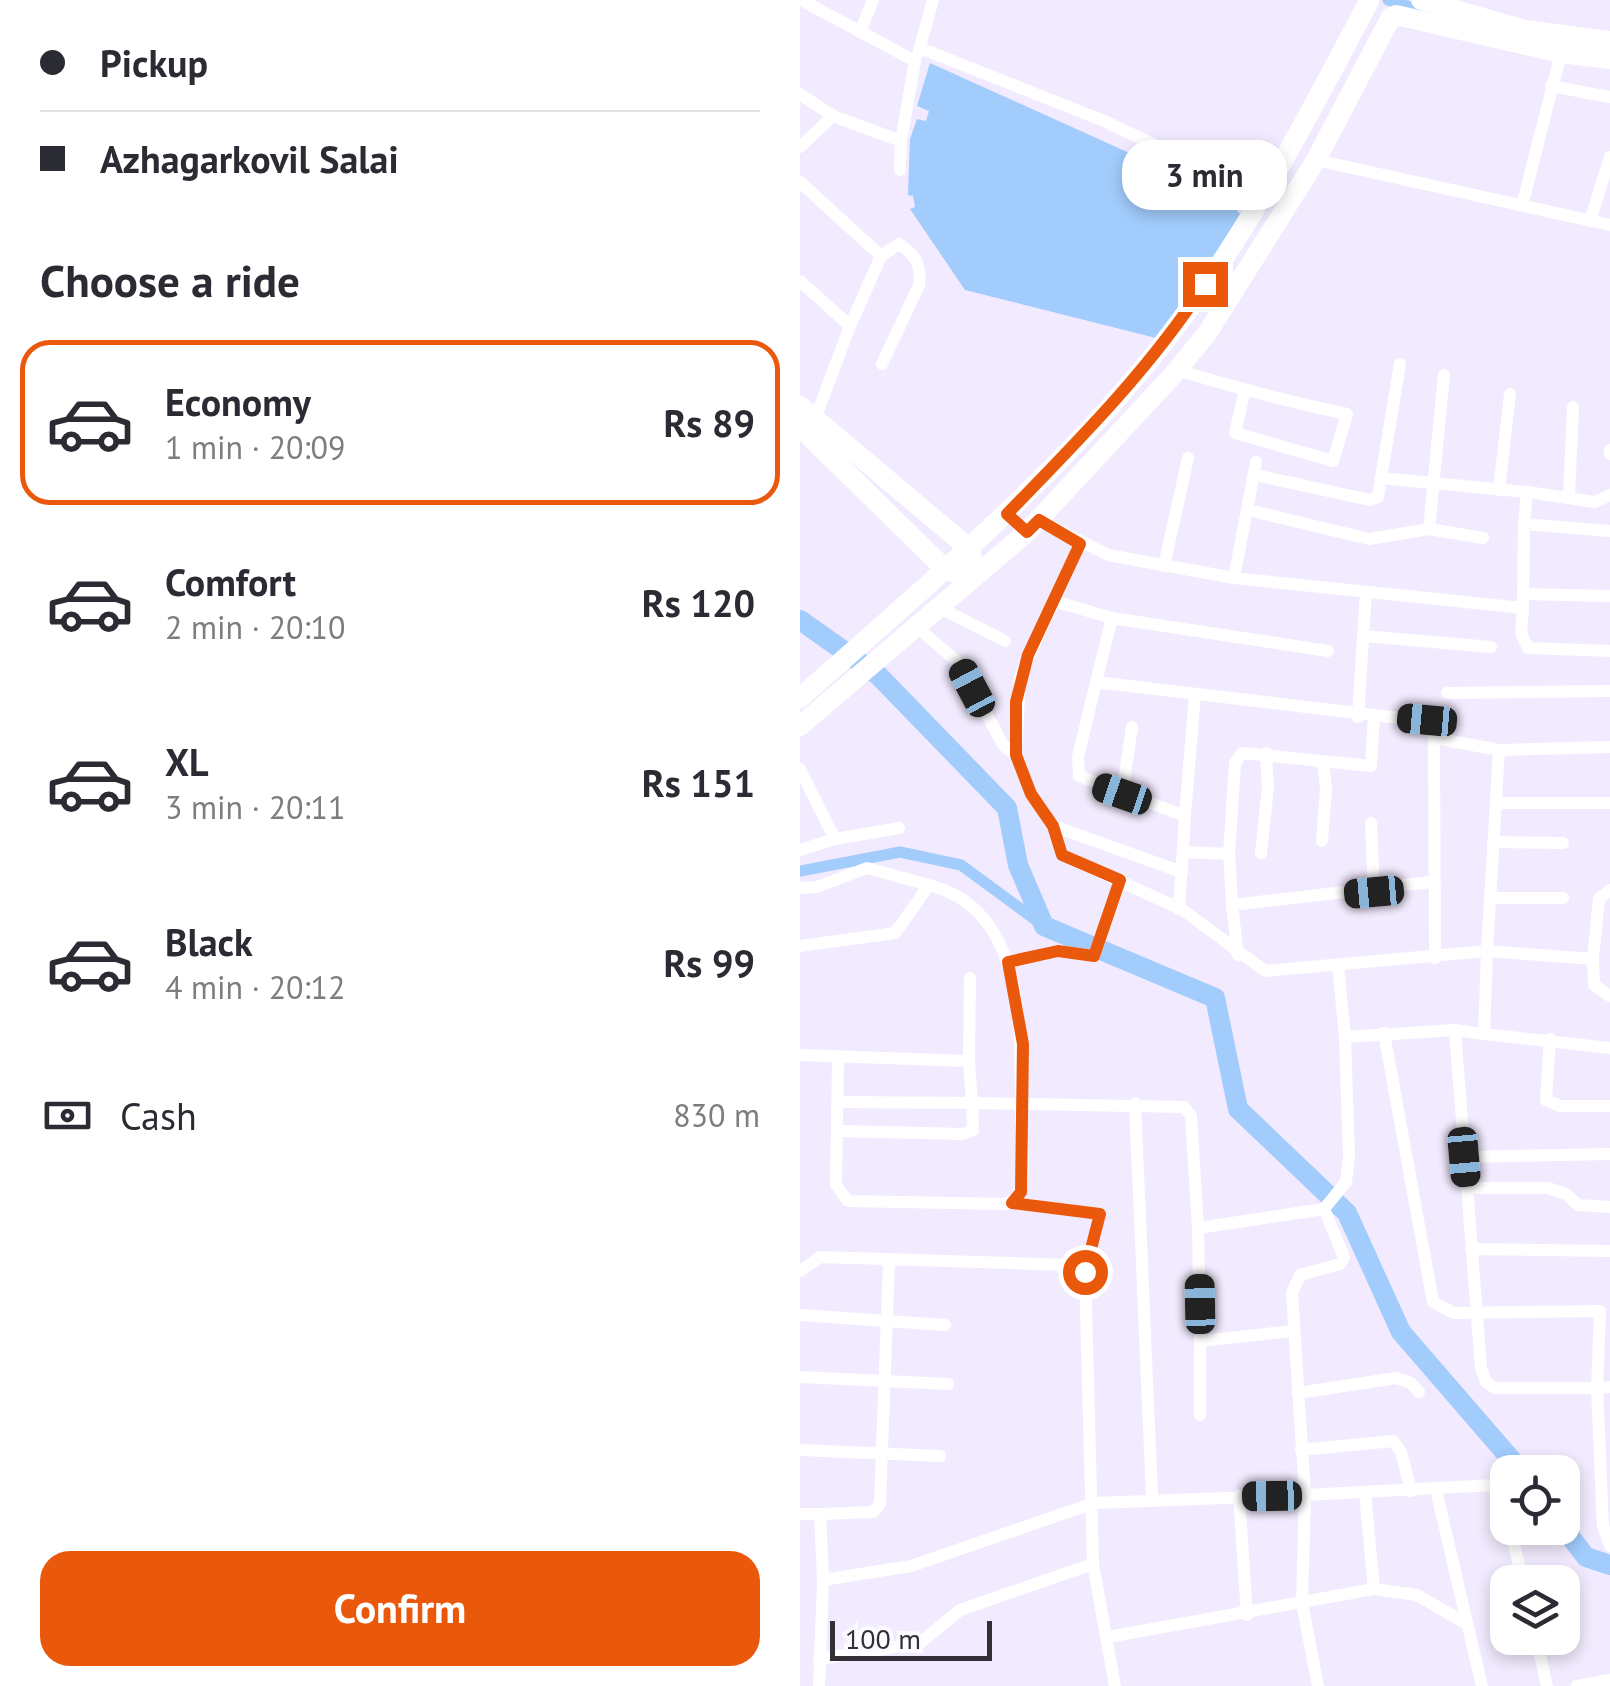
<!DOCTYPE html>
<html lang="en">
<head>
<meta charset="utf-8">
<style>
	body { margin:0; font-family:"PT Sans",sans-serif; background:#f7f7f7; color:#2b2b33; height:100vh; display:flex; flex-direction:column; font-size:38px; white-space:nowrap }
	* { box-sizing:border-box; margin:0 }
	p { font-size:32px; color:#7c7c81 }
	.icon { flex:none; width:55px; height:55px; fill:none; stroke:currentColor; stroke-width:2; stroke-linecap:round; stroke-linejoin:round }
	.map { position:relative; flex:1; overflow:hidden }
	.drawer { display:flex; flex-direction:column; background:#fff; width:800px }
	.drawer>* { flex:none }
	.guide { display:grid; align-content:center; height:220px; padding:0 40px; background:#fff }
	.fabs { position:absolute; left:690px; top:1455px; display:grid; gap:20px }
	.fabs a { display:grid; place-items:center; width:90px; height:90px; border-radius:20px; background:#fff; box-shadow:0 5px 15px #0003; font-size:50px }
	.scale { position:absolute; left:30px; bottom:25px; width:162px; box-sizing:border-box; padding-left:10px; border:5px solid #322f36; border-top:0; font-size:28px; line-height:35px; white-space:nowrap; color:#322f36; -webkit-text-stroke:8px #fcfbff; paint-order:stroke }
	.end { position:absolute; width:45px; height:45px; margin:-22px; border:12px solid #ea580c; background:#fff; box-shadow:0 0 0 5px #fff }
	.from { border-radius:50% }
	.bubble { position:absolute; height:70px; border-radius:30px; background:#fff; box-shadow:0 5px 15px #0003; font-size:32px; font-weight:700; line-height:70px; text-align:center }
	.car { position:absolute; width:30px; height:60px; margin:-30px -15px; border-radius:12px; box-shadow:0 0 8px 2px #0007; background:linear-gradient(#222 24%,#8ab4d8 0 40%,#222 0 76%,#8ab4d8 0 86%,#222 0) }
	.guide b { display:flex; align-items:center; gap:35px; height:95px; font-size:38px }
	.guide b+b { border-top:2px solid #e1e1e2 }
	.guide i { width:25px; height:25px; background:#2b2b33 }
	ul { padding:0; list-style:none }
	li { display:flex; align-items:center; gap:30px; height:165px; margin:0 20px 15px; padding:0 20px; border:5px solid transparent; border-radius:30px }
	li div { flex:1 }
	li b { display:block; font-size:38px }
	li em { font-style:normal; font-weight:700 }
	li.selected { border-color:#ea580c }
	li>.icon { width:90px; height:90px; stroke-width:1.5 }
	h2 { padding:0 40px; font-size:45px; line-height:120px }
	.pay { display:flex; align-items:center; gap:25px; height:110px; padding:0 40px; font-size:38px }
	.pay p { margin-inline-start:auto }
	.button { display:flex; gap:20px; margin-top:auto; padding:20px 40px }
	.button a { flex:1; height:115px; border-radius:30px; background:#ea580c; color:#fff; font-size:40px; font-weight:700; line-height:115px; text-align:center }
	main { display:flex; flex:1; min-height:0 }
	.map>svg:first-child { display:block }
</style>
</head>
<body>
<main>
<section class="drawer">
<div class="guide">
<b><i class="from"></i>Pickup</b>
<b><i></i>Azhagarkovil Salai</b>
</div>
<h2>Choose a ride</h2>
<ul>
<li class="selected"><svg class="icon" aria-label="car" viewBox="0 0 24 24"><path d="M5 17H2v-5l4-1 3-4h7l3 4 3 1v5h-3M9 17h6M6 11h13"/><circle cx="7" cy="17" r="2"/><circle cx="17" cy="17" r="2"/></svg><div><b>Economy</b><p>1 min · 20:09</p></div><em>Rs 89</em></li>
<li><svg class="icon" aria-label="car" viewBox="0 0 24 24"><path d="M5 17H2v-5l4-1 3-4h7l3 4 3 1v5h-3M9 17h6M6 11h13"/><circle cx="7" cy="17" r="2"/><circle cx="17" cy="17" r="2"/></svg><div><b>Comfort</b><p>2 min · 20:10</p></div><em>Rs 120</em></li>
<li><svg class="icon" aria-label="car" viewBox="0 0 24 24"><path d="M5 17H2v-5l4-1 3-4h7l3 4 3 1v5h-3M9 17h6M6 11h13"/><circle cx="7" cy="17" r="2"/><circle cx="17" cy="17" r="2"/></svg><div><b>XL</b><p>3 min · 20:11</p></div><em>Rs 151</em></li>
<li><svg class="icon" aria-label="car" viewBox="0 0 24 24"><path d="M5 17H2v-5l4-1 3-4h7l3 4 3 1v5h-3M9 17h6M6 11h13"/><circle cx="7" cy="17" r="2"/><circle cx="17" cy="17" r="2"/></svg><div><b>Black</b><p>4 min · 20:12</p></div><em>Rs 99</em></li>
</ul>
<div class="pay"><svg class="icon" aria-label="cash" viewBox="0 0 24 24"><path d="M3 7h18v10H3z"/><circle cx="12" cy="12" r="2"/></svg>Cash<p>830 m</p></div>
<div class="button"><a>Confirm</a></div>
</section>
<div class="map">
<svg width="810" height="1686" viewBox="0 0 810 1686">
	<rect width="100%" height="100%" fill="#f2eafe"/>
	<path fill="#a1ccfc" d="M 130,63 L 440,203 L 437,211 L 443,217 L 401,283 L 396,280 L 389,289 L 393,293 L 360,339 L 165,290 L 110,209 L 115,207 L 113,196 L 108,195 L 110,139 L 117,119 L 126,121 L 129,111 L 117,106 Z"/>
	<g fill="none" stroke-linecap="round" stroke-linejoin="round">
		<g stroke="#a1ccfc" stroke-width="11">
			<path d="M 588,0 L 630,13"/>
			<path d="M 0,871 L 100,852 L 161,865 L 244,926"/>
		</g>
		<g stroke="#a1ccfc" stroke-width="20">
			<path d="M 0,620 L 78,675 L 207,808 L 218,865 L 244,926 L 415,998 L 438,1109 L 547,1213 L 601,1332 L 722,1472"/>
			<path d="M 762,1526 L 786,1557 L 810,1565"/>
		</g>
		<g stroke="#fff" stroke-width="12">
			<path d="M 60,32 L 73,0"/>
			<path d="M 120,48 L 304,121 L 462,196"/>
			<path d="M 118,54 L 133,0"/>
			<path d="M 751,86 L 810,97"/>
			<path d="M 0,94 L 33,116 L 101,141 L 115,61 L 1,0"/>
			<path d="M 0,147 L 33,116"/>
			<path d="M 516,160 L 810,225"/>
			<path d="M 100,170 L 101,141"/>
			<path d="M 0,182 L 81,256"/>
			<path d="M 722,206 L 761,53"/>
			<path d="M 790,221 L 810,157"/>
			<path d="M 0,281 L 50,326 L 81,256 L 99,244 C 115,254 122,266 119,285 L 82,364"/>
			<path d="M 600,364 L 581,478 L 727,492"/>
			<path d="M 377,370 C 434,387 489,402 547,414 L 533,461 L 435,433 L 445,390"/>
			<path d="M 14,422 L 50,326"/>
			<path d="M 810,450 L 810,454"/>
			<path d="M 455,475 L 570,500 L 578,497 L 581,478"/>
			<path d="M 699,490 L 710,394"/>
			<path d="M 769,497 L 773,407"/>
			<path d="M 448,510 L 569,539 L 629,529 L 683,538"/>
			<path d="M 239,520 L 308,555 L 434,578 L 723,608 L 724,524 L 810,531"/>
			<path d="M 724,524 L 727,492 L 795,502 L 810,495"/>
			<path d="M 629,529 L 644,375"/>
			<path d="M 280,544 L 254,601 L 312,618 L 296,682 L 574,715"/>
			<path d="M 364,566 L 388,458"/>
			<path d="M 434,578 L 456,462"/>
			<path d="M 724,594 L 810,596"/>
			<path d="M 723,608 L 721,633 L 728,648 L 810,651"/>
			<path d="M 142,609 L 205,641"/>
			<path d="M 312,618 L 528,651"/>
			<path d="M 119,629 L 160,664 L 203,745 L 216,755 L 231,794 L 253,826 L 262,855 L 383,910 L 465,971 L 687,951 L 699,750"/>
			<path d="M 564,636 L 691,647"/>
			<path d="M 296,682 L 278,757 L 279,776 L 385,816 L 379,909"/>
			<path d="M 647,693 L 810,691"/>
			<path d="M 558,717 L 566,592"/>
			<path d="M 216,755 L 220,676 L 254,601"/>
			<path d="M 0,769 L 35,839"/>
			<path d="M 322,794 L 332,727"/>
			<path d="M 696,803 L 810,803"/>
			<path d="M 385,816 L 395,695"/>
			<path d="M 571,823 L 574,892"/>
			<path d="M 253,826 L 382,872"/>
			<path d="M 522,841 L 526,789 L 523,761"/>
			<path d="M 693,842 L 763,843"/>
			<path d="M 0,850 L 35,839 L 99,828"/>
			<path d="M 383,852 L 429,854"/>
			<path d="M 461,853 L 468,787 L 466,753"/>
			<path d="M 0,888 L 17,887 L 67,868 L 129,885"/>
			<path d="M 690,898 L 763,898"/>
			<path d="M 432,905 L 429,854 L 435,763 L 442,753 L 571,766 L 574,715 L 631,722 L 634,738"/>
			<path d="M 0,946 L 95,933 L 129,885 C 228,910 220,1034 221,1112 C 221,1138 227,1174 218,1197 L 206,1204 L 48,1201 L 36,1185 L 38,1058"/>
			<path d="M 438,955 L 432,905 L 631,882"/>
			<path d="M 635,958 L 634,738 L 699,750 L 810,747"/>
			<path d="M 793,959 L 799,899 L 810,890"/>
			<path d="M 209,963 L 258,951 L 294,956 L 321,880"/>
			<path d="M 538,966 L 545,1037 L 655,1030"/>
			<path d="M 810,996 L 794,985 L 793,959 L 687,951 L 684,1034 L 655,1030 L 681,1368 L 686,1382 L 695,1388 L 797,1388 L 803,1526 L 810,1546"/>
			<path d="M 584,1033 L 633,1302 L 654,1313 L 800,1311 L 797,1388 L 810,1387"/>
			<path d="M 684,1034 L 810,1048"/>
			<path d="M 545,1037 L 549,1157 L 546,1182 L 524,1209 L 544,1257 L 540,1264 L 500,1275 L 492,1293 L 505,1495 L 694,1485 L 702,1496 L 708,1519"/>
			<path d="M 750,1039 L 746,1100 L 760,1106 L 810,1106"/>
			<path d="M 0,1055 L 169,1061 L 172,1103 L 384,1107 L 391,1116 L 398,1228 L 524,1209"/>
			<path d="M 169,1061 L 170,978"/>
			<path d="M 38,1102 L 172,1103 L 173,1130 L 163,1134 L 38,1131"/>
			<path d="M 335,1103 L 352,1497"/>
			<path d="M 664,1157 L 810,1154"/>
			<path d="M 667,1188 L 748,1188 L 766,1194 L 778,1205 L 810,1207"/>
			<path d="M 212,1203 L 300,1214 L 285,1272"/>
			<path d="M 398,1228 L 400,1341 L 493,1331"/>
			<path d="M 671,1249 L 810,1251"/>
			<path d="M 0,1271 L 20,1257 L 269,1265 L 285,1272 L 293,1564 L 315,1686"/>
			<path d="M 0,1315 L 145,1325"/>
			<path d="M 400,1341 L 400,1415"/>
			<path d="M 0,1377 L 148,1384"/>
			<path d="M 498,1393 L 596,1378 L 611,1383 L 619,1392"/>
			<path d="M 0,1450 L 140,1456"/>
			<path d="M 501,1450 L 593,1441 L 601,1452 L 611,1491"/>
			<path d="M 636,1490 L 682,1686"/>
			<path d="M 565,1493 L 574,1589"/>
			<path d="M 439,1496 L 447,1615"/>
			<path d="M 0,1514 L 20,1514 L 23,1580 L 111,1566 L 294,1503 L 505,1495 L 502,1603 L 518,1686"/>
			<path d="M 20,1514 L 73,1512 L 80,1504 L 89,1260"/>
			<path d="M 710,1528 L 723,1582"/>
			<path d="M 308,1637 L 574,1589 L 617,1595 L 667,1624"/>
			<path d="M 736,1638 L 747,1686"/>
			<path d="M 19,1659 L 120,1643 L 160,1610 L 293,1564"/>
			<path d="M 19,1686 L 23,1580"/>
			<path d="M 777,1686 L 810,1680"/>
		</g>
		<g stroke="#fff" stroke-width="20">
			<path d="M 621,0 L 725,30 L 810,41"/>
			<path d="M 596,15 L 761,53 L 810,59"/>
			<path d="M 0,406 L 171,550 L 172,560"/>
			<path d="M 0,427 L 146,570 L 160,574"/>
			<path d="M 0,698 C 123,589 249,484 353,356 C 440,249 505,123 569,1"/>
			<path d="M 0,726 L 227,532 L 373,375 L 408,332 L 516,160 L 591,17"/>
		</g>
	</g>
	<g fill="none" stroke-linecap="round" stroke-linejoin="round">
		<path stroke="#ea580c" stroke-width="12" d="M 285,1272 L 300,1214 L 212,1203 L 221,1192 L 223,1044 L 208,962 L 258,951 L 294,956 L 320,880 L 262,855 L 253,826 L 231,794 L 216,755 L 216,702 L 228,655 L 280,544 L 239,520 L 227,532 L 207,514 C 278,441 349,370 405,284"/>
	</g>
</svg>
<div class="fabs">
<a><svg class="icon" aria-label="locate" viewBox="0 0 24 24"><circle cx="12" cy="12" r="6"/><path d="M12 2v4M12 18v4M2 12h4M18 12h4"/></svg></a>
<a><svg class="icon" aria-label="layers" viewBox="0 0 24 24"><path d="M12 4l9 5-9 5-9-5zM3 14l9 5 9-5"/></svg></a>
</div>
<div class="scale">100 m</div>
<i class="end from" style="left:285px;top:1272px"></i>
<i class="end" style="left:405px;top:284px"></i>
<div class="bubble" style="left:322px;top:140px;width:165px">3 min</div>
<i class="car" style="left:172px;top:688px;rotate:332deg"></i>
<i class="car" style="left:627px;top:720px;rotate:275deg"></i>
<i class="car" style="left:322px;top:794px;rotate:289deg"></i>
<i class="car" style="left:574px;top:892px;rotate:265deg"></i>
<i class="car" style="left:664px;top:1157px;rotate:175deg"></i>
<i class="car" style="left:400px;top:1304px;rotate:359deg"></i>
<i class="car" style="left:472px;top:1496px;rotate:269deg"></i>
</div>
</main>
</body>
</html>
